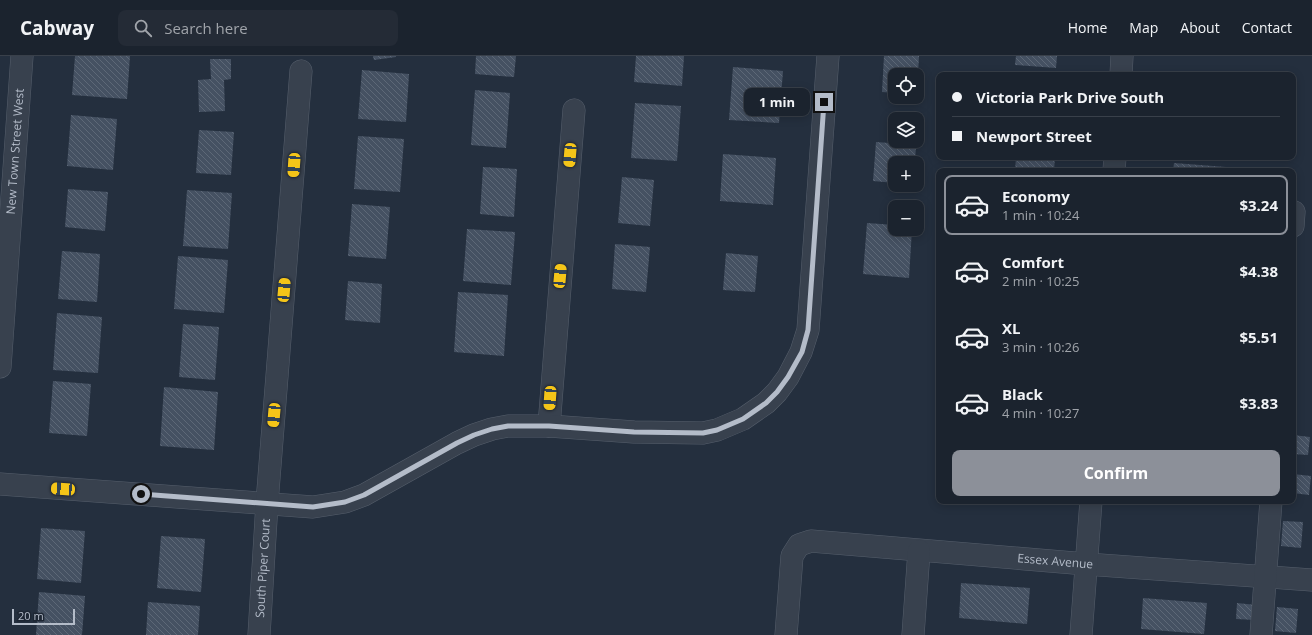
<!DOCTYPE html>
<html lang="en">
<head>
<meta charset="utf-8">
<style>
	body { margin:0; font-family:"Open Sans",sans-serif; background:#242b36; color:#f1f3f6; height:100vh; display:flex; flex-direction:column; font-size:15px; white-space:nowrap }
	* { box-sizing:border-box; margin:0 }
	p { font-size:13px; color:#a0a4aa }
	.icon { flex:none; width:22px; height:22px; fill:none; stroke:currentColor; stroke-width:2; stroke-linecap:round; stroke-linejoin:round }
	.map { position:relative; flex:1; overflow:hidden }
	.drawer { position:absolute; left:936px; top:112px; width:360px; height:336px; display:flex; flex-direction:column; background:#1b232e; border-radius:8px; box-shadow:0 2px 10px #0003,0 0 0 1px #39404a }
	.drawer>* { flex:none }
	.hud { position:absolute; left:936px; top:16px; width:360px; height:88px; border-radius:8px; box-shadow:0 2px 10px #0003,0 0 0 1px #39404a; display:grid; align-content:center; height:88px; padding:0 16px; background:#1b232e }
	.tools { position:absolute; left:888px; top:12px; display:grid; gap:8px }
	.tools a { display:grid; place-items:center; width:36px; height:36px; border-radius:8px; background:#1b232e; box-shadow:0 2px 10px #0003,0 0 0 1px #39404a; font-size:20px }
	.scale { position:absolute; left:12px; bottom:10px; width:63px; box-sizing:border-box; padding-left:4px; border:2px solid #b4bcc9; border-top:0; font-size:11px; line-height:14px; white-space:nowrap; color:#b4bcc9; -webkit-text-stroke:3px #1d2633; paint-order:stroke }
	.end { position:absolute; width:18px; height:18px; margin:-9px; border:5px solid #b4bcc9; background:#111; box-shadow:0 0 0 2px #111 }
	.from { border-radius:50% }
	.bubble { position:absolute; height:28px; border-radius:8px; background:#1b232e; box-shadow:0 2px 10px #0003,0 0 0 1px #39404a; font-size:13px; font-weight:700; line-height:28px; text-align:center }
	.car { position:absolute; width:12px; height:24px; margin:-12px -6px; border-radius:5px; box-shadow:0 0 3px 1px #0007; background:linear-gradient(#f5c518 24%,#345 0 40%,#f5c518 0 76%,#345 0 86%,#f5c518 0) }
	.hud b { display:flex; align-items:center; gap:14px; height:38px; font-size:15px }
	.hud b+b { border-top:1px solid #39404a }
	.hud i { width:10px; height:10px; background:#f1f3f6 }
	ul { padding:7px 0 0; list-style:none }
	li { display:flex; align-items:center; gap:12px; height:60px; margin:0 8px 6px; padding:0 8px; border:2px solid transparent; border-radius:8px }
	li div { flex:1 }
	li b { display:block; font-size:15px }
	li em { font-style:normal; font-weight:700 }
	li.active { border-color:#8c9099 }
	li>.icon { width:36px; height:36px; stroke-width:1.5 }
	.action { display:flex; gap:8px; margin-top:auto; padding:8px 16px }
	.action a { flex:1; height:46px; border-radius:8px; background:#8c9099; color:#fff; font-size:16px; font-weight:700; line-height:46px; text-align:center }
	header { display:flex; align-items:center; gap:24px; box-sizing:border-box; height:56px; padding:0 20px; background:#1b232e; border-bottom:1px solid #39404a }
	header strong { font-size:19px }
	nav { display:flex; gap:22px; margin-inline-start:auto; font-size:14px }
	.search { width:280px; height:36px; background:#242b36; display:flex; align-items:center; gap:10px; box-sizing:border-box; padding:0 14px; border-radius:8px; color:#a0a4aa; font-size:15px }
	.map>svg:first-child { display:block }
</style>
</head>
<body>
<header>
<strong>Cabway</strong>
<div class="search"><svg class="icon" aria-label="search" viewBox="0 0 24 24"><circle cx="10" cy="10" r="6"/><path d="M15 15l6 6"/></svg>Search here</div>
<nav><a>Home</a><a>Map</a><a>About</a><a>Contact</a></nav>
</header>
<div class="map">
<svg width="1312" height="579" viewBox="0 0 1312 579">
	<defs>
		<pattern id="building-back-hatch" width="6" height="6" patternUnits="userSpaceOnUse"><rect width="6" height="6" fill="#455162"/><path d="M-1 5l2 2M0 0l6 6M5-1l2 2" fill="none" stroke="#5d6877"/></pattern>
	</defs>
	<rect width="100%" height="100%" fill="#242f3e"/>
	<g fill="url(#building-back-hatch)">
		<path d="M 75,0 L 130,0 L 127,43 L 72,39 Z"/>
		<path d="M 373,0 L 396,0 L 396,1 L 374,4 Z"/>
		<path d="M 476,0 L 516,0 L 514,21 L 475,18 Z"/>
		<path d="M 636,0 L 684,0 L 682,30 L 634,26 Z"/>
		<path d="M 884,0 L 919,0 L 918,19 L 895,19 L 895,37 L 882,36 Z"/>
		<path d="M 1016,0 L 1057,0 L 1056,12 L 1015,9 Z"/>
		<path d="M 210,3 L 231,3 L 231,23 L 224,24 L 225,55 L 199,56 L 198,24 L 211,23 Z"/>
		<path d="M 733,11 L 783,15 L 779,67 L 729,64 Z"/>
		<path d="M 362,14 L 409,18 L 406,66 L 358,63 Z"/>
		<path d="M 475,34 L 510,37 L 506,92 L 471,89 Z"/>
		<path d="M 635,47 L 681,50 L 677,105 L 631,102 Z"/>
		<path d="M 71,59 L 117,63 L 113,114 L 67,110 Z"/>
		<path d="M 199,74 L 234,76 L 231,119 L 196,117 Z"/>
		<path d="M 358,80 L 404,83 L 400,136 L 354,133 Z"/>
		<path d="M 876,86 L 916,89 L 915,107 L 895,107 L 895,127 L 873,125 Z"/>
		<path d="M 723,98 L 776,102 L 773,149 L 720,145 Z"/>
		<path d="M 1016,101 L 1055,101 L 1054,115 L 1015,115 Z"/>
		<path d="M 1174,107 L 1226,111 L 1226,115 L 1173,115 Z"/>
		<path d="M 483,111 L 517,113 L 514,161 L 480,158 Z"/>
		<path d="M 622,121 L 654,124 L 650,170 L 618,167 Z"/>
		<path d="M 68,133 L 108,136 L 105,175 L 65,171 Z"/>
		<path d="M 187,134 L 232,137 L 228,193 L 183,190 Z"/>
		<path d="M 352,148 L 390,151 L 386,203 L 348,200 Z"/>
		<path d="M 867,167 L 895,169 L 895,173 L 912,173 L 909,222 L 863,218 Z"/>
		<path d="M 467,173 L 515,176 L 511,229 L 463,225 Z"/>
		<path d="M 615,188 L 650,191 L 646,236 L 612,233 Z"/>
		<path d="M 62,195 L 100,198 L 97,246 L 58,243 Z"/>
		<path d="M 726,197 L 758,200 L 755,236 L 723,234 Z"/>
		<path d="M 178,200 L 228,204 L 224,257 L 174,253 Z"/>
		<path d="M 348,225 L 382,228 L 380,267 L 345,264 Z"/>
		<path d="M 458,236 L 508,239 L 504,300 L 454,296 Z"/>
		<path d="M 57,257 L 102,261 L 98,317 L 53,314 Z"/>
		<path d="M 183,268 L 219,271 L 215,324 L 179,321 Z"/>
		<path d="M 53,325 L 91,328 L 87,380 L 49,377 Z"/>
		<path d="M 164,331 L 218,336 L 214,394 L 160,390 Z"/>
		<path d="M 1293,379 L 1310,381 L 1308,399 L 1293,398 Z"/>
		<path d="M 1293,418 L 1311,420 L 1309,439 L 1293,437 Z"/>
		<path d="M 1283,465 L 1303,466 L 1301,492 L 1281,490 Z"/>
		<path d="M 41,472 L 85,475 L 81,527 L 37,523 Z"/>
		<path d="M 161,480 L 205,483 L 201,536 L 157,532 Z"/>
		<path d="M 961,527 L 1030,532 L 1027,568 L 959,562 Z"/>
		<path d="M 39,536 L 85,540 L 82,579 L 36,579 Z"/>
		<path d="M 1143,542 L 1207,547 L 1204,578 L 1141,573 Z"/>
		<path d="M 148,546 L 200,550 L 198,579 L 146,579 Z"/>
		<path d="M 1237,547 L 1256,549 L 1255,564 L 1236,563 Z"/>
		<path d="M 1277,551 L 1298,553 L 1296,577 L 1275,575 Z"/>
	</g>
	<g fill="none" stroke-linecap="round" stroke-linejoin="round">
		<defs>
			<g id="minor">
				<path d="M 1121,19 L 1122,0"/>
				<path d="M 1114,115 L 1115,101"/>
				<path d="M 1293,170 L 1294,156"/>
				<path id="s1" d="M 0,311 L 22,0"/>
				<path d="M 549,370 L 574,54"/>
				<path d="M 0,428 L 313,451 L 345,446 L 364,439 L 457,387 L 474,379 L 492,373 L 508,370 L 549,370 L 634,376 L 703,377 L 717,374 L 743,363 L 766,347 L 777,336 L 788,321 L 801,296 L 808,274 L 828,0"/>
				<path id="s2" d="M 259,579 L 267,447 L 301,15"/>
				<path id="s3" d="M 786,579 L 792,500 L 799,489 L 811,485 L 1086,508 L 1312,524"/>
				<path d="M 913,579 L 919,495"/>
				<path d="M 1081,579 L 1091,445"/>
				<path d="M 1261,579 L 1271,445"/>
			</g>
		</defs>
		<use href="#minor" stroke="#565f6c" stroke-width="23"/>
		<use href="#minor" stroke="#38414e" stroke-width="22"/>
	</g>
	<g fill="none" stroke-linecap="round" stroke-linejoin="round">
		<path stroke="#b4bcc9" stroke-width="5" d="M 141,438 L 313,451 L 345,446 L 364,439 L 457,387 L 474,379 L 492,373 L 508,370 L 549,370 L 634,376 L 703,377 L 717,374 L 743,363 L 766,347 L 777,336 L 788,321 L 802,296 L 808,274 L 824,46"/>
	</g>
	<g text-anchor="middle" stroke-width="3" stroke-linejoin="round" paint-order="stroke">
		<g font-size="12" fill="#b4bcc9" stroke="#1d2633">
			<text dy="4" stroke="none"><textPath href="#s1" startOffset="216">New Town Street West</textPath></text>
			<text dy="4" stroke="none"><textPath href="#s3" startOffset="350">Essex Avenue</textPath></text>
			<text dy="4" stroke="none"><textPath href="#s2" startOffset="67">South Piper Court</textPath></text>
		</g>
	</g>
</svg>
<div class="tools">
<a><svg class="icon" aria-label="locate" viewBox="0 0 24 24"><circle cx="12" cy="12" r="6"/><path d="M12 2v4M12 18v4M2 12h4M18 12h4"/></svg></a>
<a><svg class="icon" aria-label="layers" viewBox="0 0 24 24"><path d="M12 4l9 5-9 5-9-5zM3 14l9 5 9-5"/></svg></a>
<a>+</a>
<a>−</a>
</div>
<div class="scale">20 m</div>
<i class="end from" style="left:141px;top:438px"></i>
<i class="end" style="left:824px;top:46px"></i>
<div class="bubble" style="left:744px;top:32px;width:66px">1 min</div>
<i class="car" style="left:570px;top:99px;rotate:185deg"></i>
<i class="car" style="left:294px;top:109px;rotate:184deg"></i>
<i class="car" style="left:560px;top:220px;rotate:5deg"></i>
<i class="car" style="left:284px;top:234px;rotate:5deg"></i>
<i class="car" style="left:550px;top:342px;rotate:184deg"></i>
<i class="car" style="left:274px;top:359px;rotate:185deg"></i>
<i class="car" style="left:63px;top:433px;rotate:274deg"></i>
<div class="hud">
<b><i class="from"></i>Victoria Park Drive South</b>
<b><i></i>Newport Street</b>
</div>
<section class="drawer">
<ul>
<li class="active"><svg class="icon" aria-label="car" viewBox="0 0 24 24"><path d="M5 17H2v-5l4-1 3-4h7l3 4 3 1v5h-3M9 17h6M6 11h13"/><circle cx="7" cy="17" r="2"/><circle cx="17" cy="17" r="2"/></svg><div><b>Economy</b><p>1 min · 10:24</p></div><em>$3.24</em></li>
<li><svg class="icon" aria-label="car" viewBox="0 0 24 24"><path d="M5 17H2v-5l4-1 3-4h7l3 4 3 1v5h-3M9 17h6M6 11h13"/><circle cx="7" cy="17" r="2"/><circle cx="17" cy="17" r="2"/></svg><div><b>Comfort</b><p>2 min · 10:25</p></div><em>$4.38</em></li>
<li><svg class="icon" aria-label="car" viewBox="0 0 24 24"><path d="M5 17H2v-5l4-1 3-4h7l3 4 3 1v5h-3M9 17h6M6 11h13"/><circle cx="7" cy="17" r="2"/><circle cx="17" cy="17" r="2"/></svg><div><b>XL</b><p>3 min · 10:26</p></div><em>$5.51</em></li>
<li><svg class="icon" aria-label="car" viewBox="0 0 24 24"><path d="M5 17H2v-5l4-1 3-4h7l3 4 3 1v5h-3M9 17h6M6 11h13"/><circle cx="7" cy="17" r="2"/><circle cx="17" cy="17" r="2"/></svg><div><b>Black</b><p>4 min · 10:27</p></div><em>$3.83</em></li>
</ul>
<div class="action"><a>Confirm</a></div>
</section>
</div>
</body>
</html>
